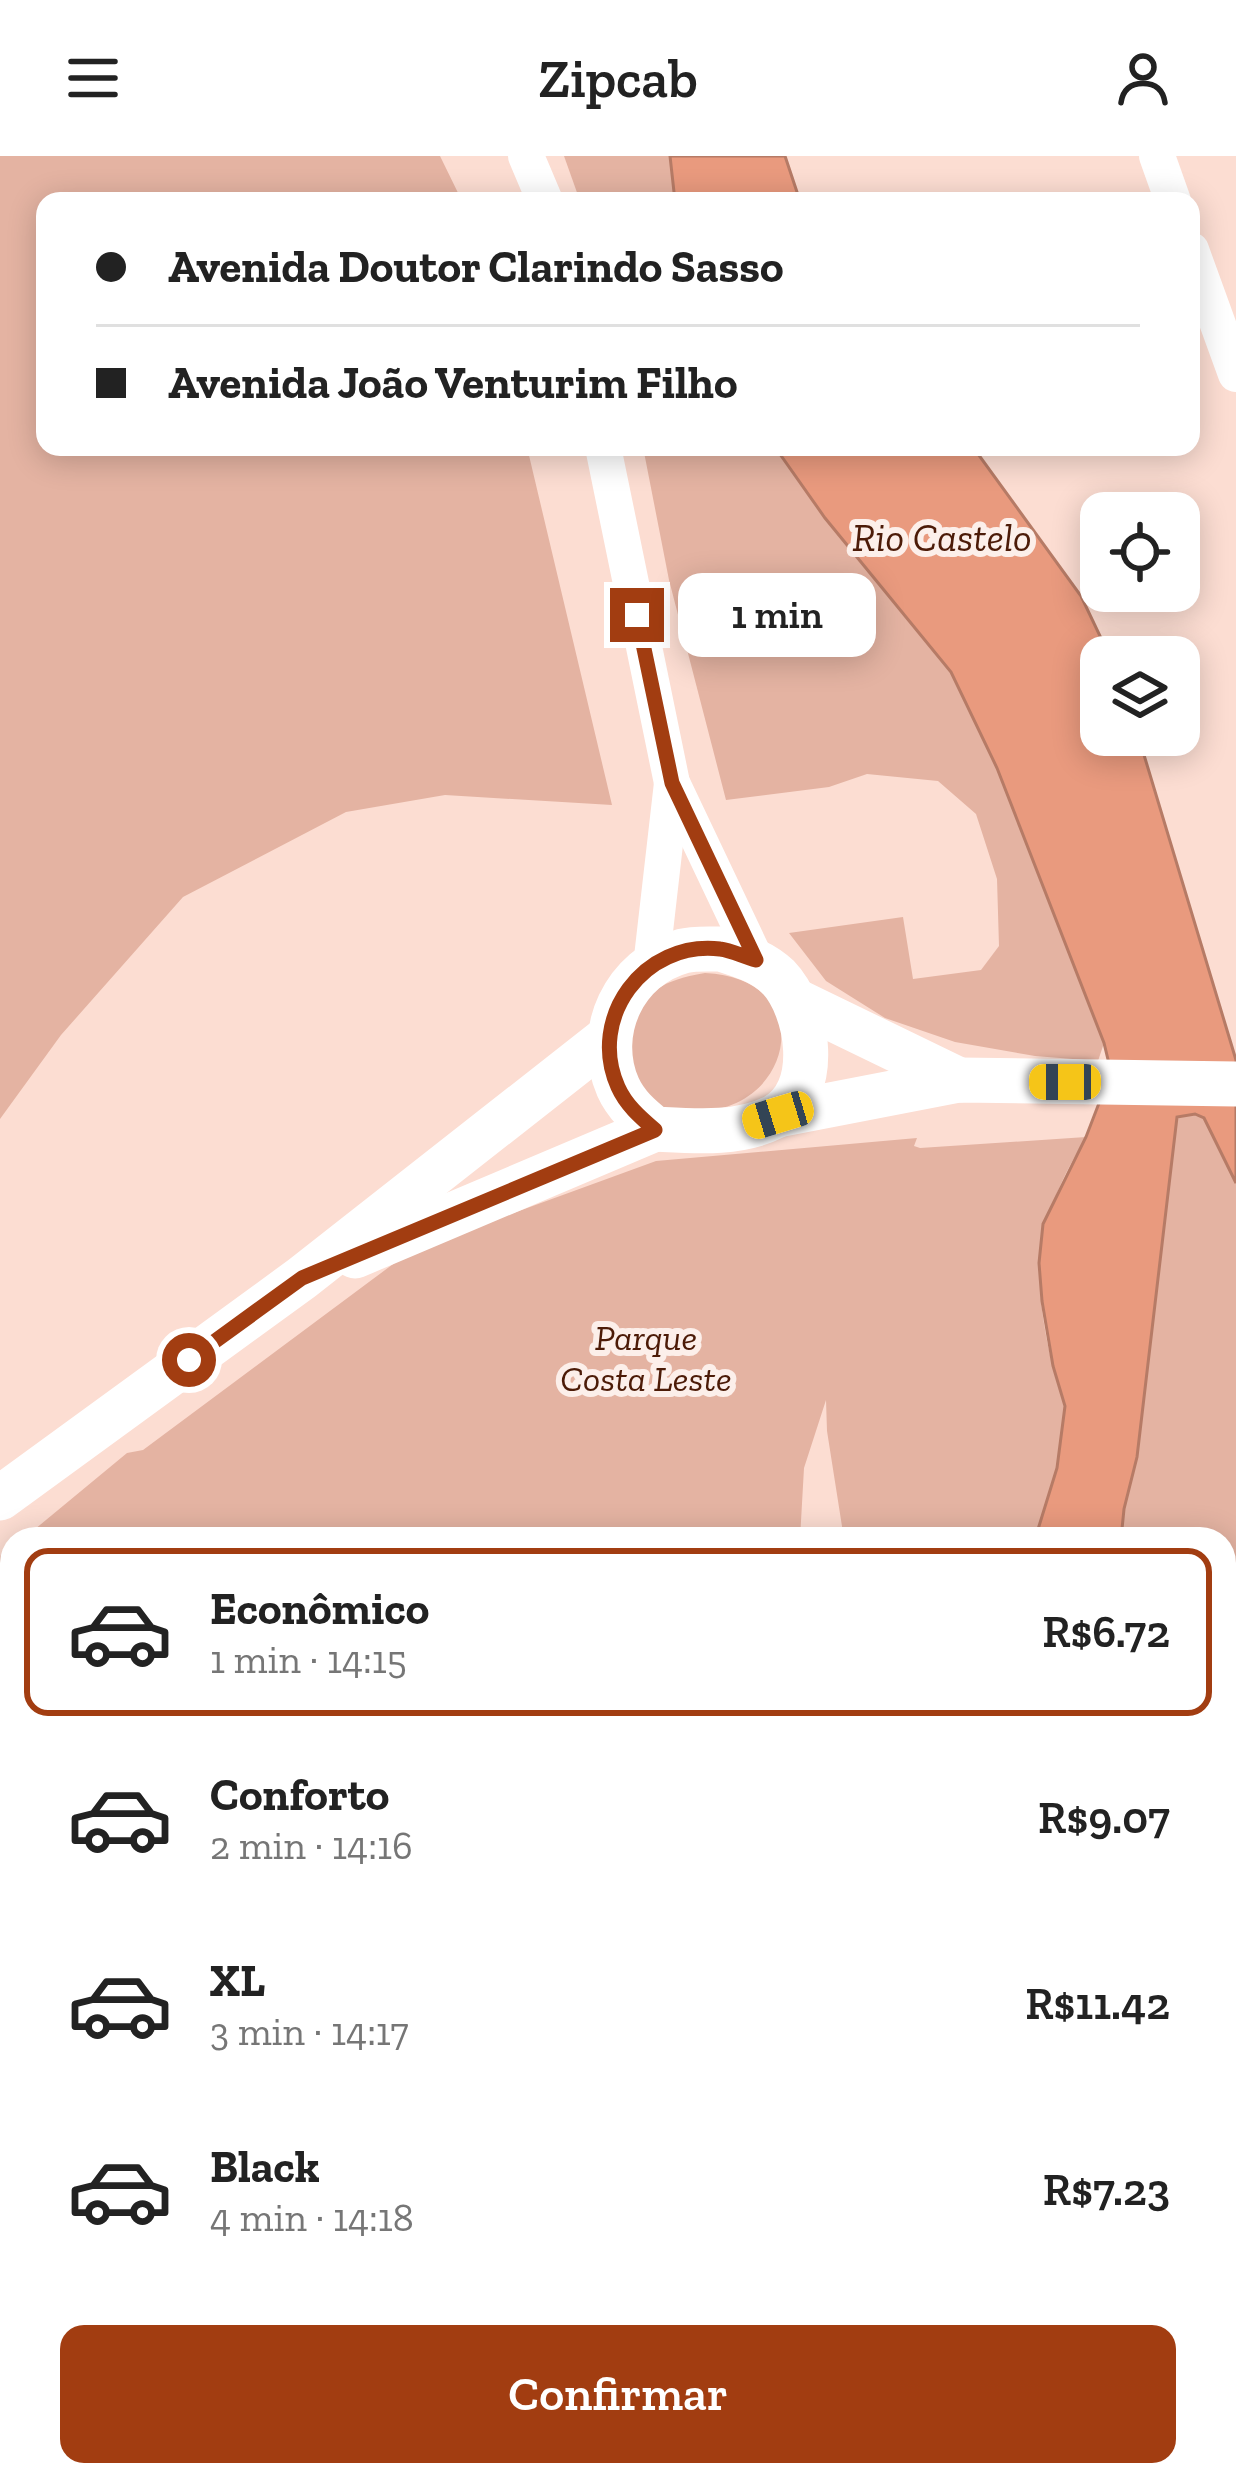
<!DOCTYPE html>
<html lang="pt">
<head>
<meta charset="utf-8">
<style>
	body { margin:0; font-family:"Zilla Slab",serif; background:#f2f2f2; color:#222; height:100vh; display:flex; flex-direction:column; font-size:45px; white-space:nowrap }
	* { box-sizing:border-box; margin:0 }
	p { font-size:39px; color:#767676 }
	.icon { flex:none; width:66px; height:66px; fill:none; stroke:currentColor; stroke-width:2; stroke-linecap:round; stroke-linejoin:round }
	.map { position:relative; flex:1; overflow:hidden }
	.drawer { position:absolute; left:0px; top:1371px; width:1236px; height:960px; display:flex; flex-direction:column; background:#fff; border-radius:36px 36px 0 0; box-shadow:0 6px 30px #0003 }
	.drawer>* { flex:none }
	.banner { position:absolute; left:36px; top:36px; width:1164px; height:264px; border-radius:24px; box-shadow:0 6px 30px #0003; display:grid; align-content:center; height:264px; padding:0 60px; background:#fff }
	.buttons { position:absolute; left:1080px; top:336px; display:grid; gap:24px }
	.buttons a { display:grid; place-items:center; width:120px; height:120px; border-radius:24px; background:#fff; box-shadow:0 6px 30px #0003; font-size:60px }
	.end { position:absolute; width:54px; height:54px; margin:-27px; border:15px solid #a23d11; background:#fff; box-shadow:0 0 0 6px #fff }
	.from { border-radius:50% }
	.bubble { position:absolute; height:84px; border-radius:24px; background:#fff; box-shadow:0 6px 30px #0003; font-size:39px; font-weight:600; line-height:84px; text-align:center }
	.car { position:absolute; width:36px; height:72px; margin:-36px -18px; border-radius:15px; box-shadow:0 0 9px 3px #0007; background:linear-gradient(#f5c518 24%,#345 0 40%,#f5c518 0 76%,#345 0 86%,#f5c518 0) }
	.banner b { display:flex; align-items:center; gap:42px; height:114px; font-size:45px }
	.banner b+b { border-top:3px solid #e0e0e0 }
	.banner i { width:30px; height:30px; background:#222 }
	ul { padding:21px 0 0; list-style:none }
	li { display:flex; align-items:center; gap:36px; height:168px; margin:0 24px 18px; padding:0 36px; border:6px solid transparent; border-radius:24px }
	li div { flex:1 }
	li b { display:block; font-size:45px }
	li em { font-style:normal; font-weight:600 }
	li.selected { border-color:#a23d11 }
	li>.icon { width:108px; height:108px; stroke-width:1.5 }
	.primary-button { display:flex; gap:24px; margin-top:auto; padding:24px 60px }
	.primary-button a { flex:1; height:138px; border-radius:24px; background:#a23d11; color:#fff; font-size:48px; font-weight:600; line-height:138px; text-align:center }
	header { display:flex; justify-content:space-between; align-items:center; height:156px; padding:0 60px; background:#fff; font-size:54px; font-weight:600 }
	.map>svg:first-child { display:block }
</style>
</head>
<body>
<header><svg class="icon" aria-label="menu" viewBox="0 0 24 24"><path d="M4 6h16M4 12h16M4 18h16"/></svg>Zipcab<svg class="icon" aria-label="person" viewBox="0 0 24 24"><circle cx="12" cy="8" r="4"/><path d="M4 21q1-7 8-7t8 7"/></svg></header>
<div class="map">
<svg width="1236" height="2331" viewBox="0 0 1236 2331">
	<rect width="100%" height="100%" fill="#fcddd2"/>
	<g fill="#e4b3a2">
		<path d="M 0,0 L 440,0 L 462,45 L 45,45 L 45,291 L 527,291 L 612,649 L 445,639 L 346,656 L 183,741 L 61,879 L 0,963 Z"/>
		<path d="M 564,0 L 670,0 L 675,45 L 580,45 Z"/>
		<path d="M 643,291 L 775,291 L 825,362 L 951,516 L 997,612 L 1104,887 L 1098,905 L 1035,900 L 955,886 L 885,862 L 826,825 L 789,777 L 903,761 L 913,823 L 981,814 L 999,790 L 997,723 L 976,658 L 938,625 L 867,618 L 829,631 L 726,644 L 669,424 Z"/>
		<path d="M 705,817 C 822,822 794,959 693,955 C 680,955 668,956 657,949 C 643,940 634,919 624,905 C 641,848 640,828 705,817 Z"/>
		<path d="M 1195,958 L 1204,962 L 1236,1027 L 1236,1551 L 1224,1577 L 1224,1383 L 1121,1383 L 1124,1353 L 1137,1301 L 1177,961 Z"/>
		<path d="M 1086,981 C 1035,1066 1030,1115 1053,1212 C 1056,1223 1062,1235 1064,1247 C 1070,1288 1047,1345 1035,1383 L 844,1383 L 827,1275 L 826,1244 L 804,1312 L 800,1383 L 23,1383 L 127,1297 L 143,1294 L 412,1094 L 656,1005 L 917,982 L 914,990 L 920,992 Z"/>
		<path d="M 12,1391 L 12,2197 L 0,2192 L 0,1400 Z"/>
		<path d="M 133,2319 L 257,2319 L 222,2331 L 144,2331 Z"/>
		<path d="M 280,2319 L 649,2319 L 645,2331 L 301,2331 Z"/>
	</g>
	<g fill="#e99a7e" stroke="#b67b66" stroke-width="3">
		<path d="M 670,0 L 785,0 L 800,45 L 675,45 Z"/>
		<path d="M 775,291 L 973,291 L 1081,440 L 1110,501 L 1101,501 L 1101,579 L 1138,579 L 1236,904 L 1236,1027 L 1204,962 L 1195,958 L 1177,961 L 1137,1301 L 1124,1353 L 1121,1383 L 1035,1383 L 1057,1312 L 1065,1250 L 1053,1210 L 1042,1145 L 1039,1107 L 1043,1068 L 1086,981 L 1111,916 L 1104,887 L 997,612 L 951,516 L 825,362 Z"/>
		<path d="M 1236,1551 L 1236,1959 L 1224,1973 L 1224,1578 Z"/>
		<path d="M 0,2192 L 12,2197 L 12,2319 L 133,2319 L 144,2331 L 0,2331 Z"/>
		<path d="M 257,2319 L 280,2319 L 301,2331 L 222,2331 Z"/>
		<path d="M 649,2319 L 972,2319 L 965,2331 L 645,2331 Z"/>
	</g>
	<g fill="none" stroke-linecap="round" stroke-linejoin="round">
		<g stroke="#fff" stroke-width="36">
			<path d="M 526,0 L 545,45"/>
			<path d="M 1157,0 L 1173,45"/>
			<path d="M 1191,94 L 1236,218"/>
			<path d="M 603,291 L 672,627 L 756,804"/>
			<path d="M 651,810 L 672,627"/>
		</g>
		<g stroke="#fff" stroke-width="45">
			<path d="M 721,793 C 742,800 761,805 778,821 C 809,853 822,937 774,961 C 738,979 694,975 655,973 C 640,961 626,949 618,931 C 594,876 624,811 683,795 C 694,792 709,793 721,793 Z"/>
			<path d="M 794,844 L 959,924"/>
			<path d="M 778,959 L 959,924 L 1236,928"/>
			<path d="M 355,1100 L 655,973"/>
			<path d="M 0,1342 L 302,1122 L 609,881"/>
		</g>
	</g>
	<g fill="none" stroke-linecap="round" stroke-linejoin="round">
		<path stroke="#a23d11" stroke-width="15" d="M 189,1204 L 302,1122 L 655,974 C 640,961 626,949 618,931 C 587,862 644,784 720,793 C 731,794 744,801 756,804 L 672,627 L 637,459"/>
	</g>
	<g text-anchor="middle" stroke-width="12" stroke-linejoin="round" paint-order="stroke">
		<g font-size="36" font-style="italic" fill="#4c1b07" stroke="#fcefea">
			<text x="646" y="1194">Parque<tspan x="646" dy="41">Costa Leste</tspan></text>
		</g>
		<g font-size="39" font-style="italic" fill="#4c1b08" stroke="#fcefea">
			<text x="942" y="395">Rio Castelo</text>
		</g>
	</g>
</svg>
<div class="buttons">
<a><svg class="icon" aria-label="locate" viewBox="0 0 24 24"><circle cx="12" cy="12" r="6"/><path d="M12 2v4M12 18v4M2 12h4M18 12h4"/></svg></a>
<a><svg class="icon" aria-label="layers" viewBox="0 0 24 24"><path d="M12 4l9 5-9 5-9-5zM3 14l9 5 9-5"/></svg></a>
</div>
<i class="end from" style="left:189px;top:1204px"></i>
<i class="end" style="left:637px;top:459px"></i>
<div class="bubble" style="left:678px;top:417px;width:198px">1 min</div>
<i class="car" style="left:1065px;top:926px;rotate:270deg"></i>
<i class="car" style="left:778px;top:959px;rotate:253deg"></i>
<div class="banner">
<b><i class="from"></i>Avenida Doutor Clarindo Sasso</b>
<b><i></i>Avenida João Venturim Filho</b>
</div>
<section class="drawer">
<ul>
<li class="selected"><svg class="icon" aria-label="car" viewBox="0 0 24 24"><path d="M5 17H2v-5l4-1 3-4h7l3 4 3 1v5h-3M9 17h6M6 11h13"/><circle cx="7" cy="17" r="2"/><circle cx="17" cy="17" r="2"/></svg><div><b>Econômico</b><p>1 min · 14:15</p></div><em>R$6.72</em></li>
<li><svg class="icon" aria-label="car" viewBox="0 0 24 24"><path d="M5 17H2v-5l4-1 3-4h7l3 4 3 1v5h-3M9 17h6M6 11h13"/><circle cx="7" cy="17" r="2"/><circle cx="17" cy="17" r="2"/></svg><div><b>Conforto</b><p>2 min · 14:16</p></div><em>R$9.07</em></li>
<li><svg class="icon" aria-label="car" viewBox="0 0 24 24"><path d="M5 17H2v-5l4-1 3-4h7l3 4 3 1v5h-3M9 17h6M6 11h13"/><circle cx="7" cy="17" r="2"/><circle cx="17" cy="17" r="2"/></svg><div><b>XL</b><p>3 min · 14:17</p></div><em>R$11.42</em></li>
<li><svg class="icon" aria-label="car" viewBox="0 0 24 24"><path d="M5 17H2v-5l4-1 3-4h7l3 4 3 1v5h-3M9 17h6M6 11h13"/><circle cx="7" cy="17" r="2"/><circle cx="17" cy="17" r="2"/></svg><div><b>Black</b><p>4 min · 14:18</p></div><em>R$7.23</em></li>
</ul>
<div class="primary-button"><a>Confirmar</a></div>
</section>
</div>
</body>
</html>
